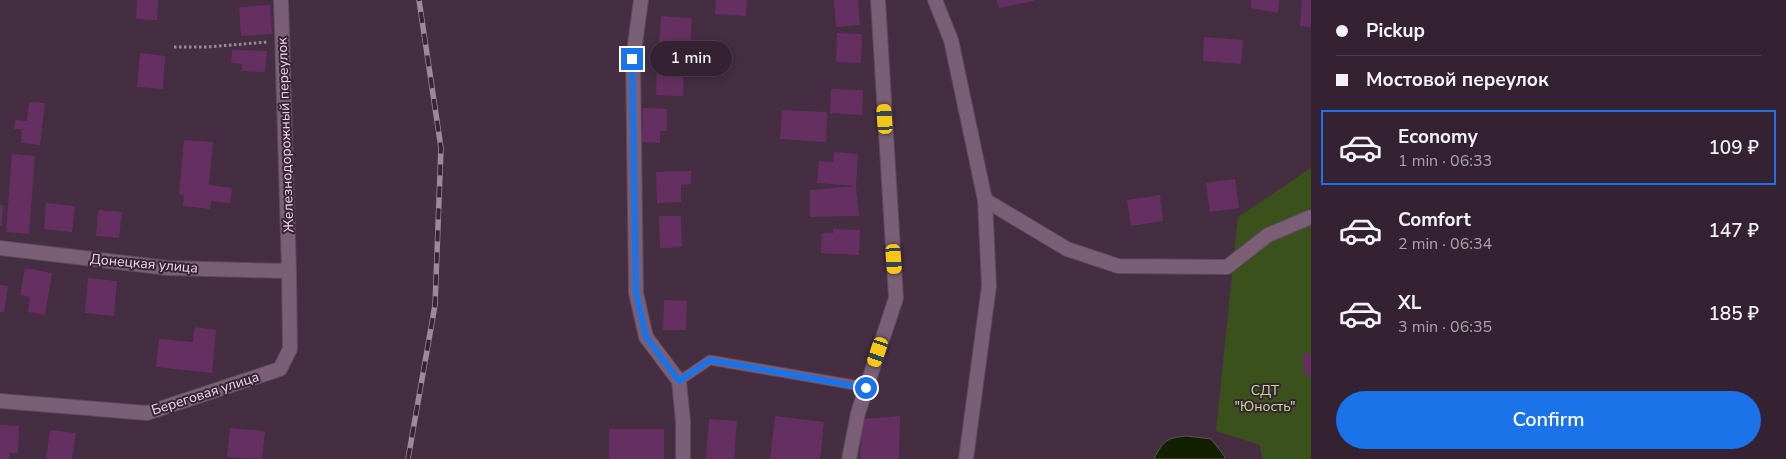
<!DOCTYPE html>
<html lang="en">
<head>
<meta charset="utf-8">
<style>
	body { margin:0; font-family:"Nunito Sans",sans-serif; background:#3f2f3e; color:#f1f3f6; height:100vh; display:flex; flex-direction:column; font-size:19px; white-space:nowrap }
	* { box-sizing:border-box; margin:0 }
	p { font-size:16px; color:#a9a4ac }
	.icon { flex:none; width:28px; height:28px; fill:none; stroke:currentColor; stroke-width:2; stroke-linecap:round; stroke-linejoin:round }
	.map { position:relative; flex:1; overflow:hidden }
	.panel { display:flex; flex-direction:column; background:#342232; width:475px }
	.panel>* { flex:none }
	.top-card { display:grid; align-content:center; height:110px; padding:0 25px; background:#342232 }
	.end { position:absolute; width:22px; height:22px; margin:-11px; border:6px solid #1a73e8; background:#fff; box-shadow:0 0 0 2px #fff }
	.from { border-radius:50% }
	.bubble { position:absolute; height:35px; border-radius:18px; background:#342232; box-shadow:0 2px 12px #0003,0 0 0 1px #4e3f4d; font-size:16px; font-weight:600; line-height:35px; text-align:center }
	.car { position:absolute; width:15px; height:30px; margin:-15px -8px; border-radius:6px; box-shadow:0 0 4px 1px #0007; background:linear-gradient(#f5c518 24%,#345 0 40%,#f5c518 0 76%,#345 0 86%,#f5c518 0) }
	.top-card b { display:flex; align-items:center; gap:18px; height:48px; font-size:19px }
	.top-card b+b { border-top:1px solid #4e3f4d }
	.top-card i { width:12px; height:12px; background:#f1f3f6 }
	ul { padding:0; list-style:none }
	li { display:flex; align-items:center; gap:15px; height:75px; margin:0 10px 8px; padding:0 15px; border:2px solid transparent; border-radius:0px }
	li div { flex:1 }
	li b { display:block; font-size:19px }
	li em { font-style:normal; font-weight:600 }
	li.selected { border-color:#1a73e8 }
	li>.icon { width:45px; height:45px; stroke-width:1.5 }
	.action { display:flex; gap:10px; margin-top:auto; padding:10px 25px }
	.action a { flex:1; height:58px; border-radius:30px; background:#1a73e8; color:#fff; font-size:20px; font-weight:600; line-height:58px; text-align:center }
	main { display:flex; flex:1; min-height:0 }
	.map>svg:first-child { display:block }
</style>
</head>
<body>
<main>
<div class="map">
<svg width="1311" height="459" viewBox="0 0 1311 459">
	<rect width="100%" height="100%" fill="#452d42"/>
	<path fill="#3b511c" d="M 1311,168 L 1311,459 L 1262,459 L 1260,445 L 1216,431 L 1238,217 Z"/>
	<path fill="#122000" stroke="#545946" d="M 1187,436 L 1211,439 L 1225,457 L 1224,459 L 1154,459 C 1164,440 1166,438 1187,436 Z"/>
	<g fill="#653061">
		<path d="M 137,0 L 158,0 L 157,20 L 136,19 Z"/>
		<path d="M 716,0 L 747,0 L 746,16 L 715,14 Z"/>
		<path d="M 834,0 L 858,0 L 860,25 L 836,27 Z"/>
		<path d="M 997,0 L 1034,0 L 1034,1 L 999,8 Z"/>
		<path d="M 1251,0 L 1279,0 L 1278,13 L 1251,8 Z"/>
		<path d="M 1302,0 L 1311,0 L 1311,27 L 1300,26 Z"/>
		<path d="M 270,5 L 272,34 L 241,36 L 239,7 Z"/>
		<path d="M 661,16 L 692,18 L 690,50 L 680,49 L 679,61 L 658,59 Z"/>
		<path d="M 837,33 L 862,34 L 861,63 L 836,62 Z"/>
		<path d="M 1204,37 L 1243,40 L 1241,64 L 1203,61 Z"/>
		<path d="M 232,50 L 267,51 L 265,72 L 242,71 L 242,64 L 231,63 Z"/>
		<path d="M 140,53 L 165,56 L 163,89 L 137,87 Z"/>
		<path d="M 657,65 L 684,65 L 683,96 L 656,95 Z"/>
		<path d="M 831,89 L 863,90 L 862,115 L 830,113 Z"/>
		<path d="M 29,102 L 45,103 L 40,145 L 21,143 L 22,129 L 14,129 L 15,120 L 27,121 Z"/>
		<path d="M 643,108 L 667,109 L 667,131 L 660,131 L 660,143 L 642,142 Z"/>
		<path d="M 782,110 L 827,112 L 826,142 L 780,139 Z"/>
		<path d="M 184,140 L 213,142 L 209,185 L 232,188 L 230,203 L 211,201 L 210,209 L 183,206 L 184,195 L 179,194 Z"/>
		<path d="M 834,152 L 858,154 L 856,186 L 859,216 L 810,217 L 810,190 L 856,186 L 817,183 L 819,161 L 833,162 Z"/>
		<path d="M 12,154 L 35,156 L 29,234 L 6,232 Z"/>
		<path d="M 691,171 L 691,184 L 681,185 L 681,202 L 657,203 L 656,172 Z"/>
		<path d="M 1235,179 L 1239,208 L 1210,212 L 1206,183 Z"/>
		<path d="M 1160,195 L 1163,221 L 1131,226 L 1127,200 Z"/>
		<path d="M 46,203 L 75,206 L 72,232 L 44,229 Z"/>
		<path d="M 0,205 L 3,205 L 2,226 L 0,226 Z"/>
		<path d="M 98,210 L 122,212 L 119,238 L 96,236 Z"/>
		<path d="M 659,216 L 681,216 L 682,247 L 660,248 Z"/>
		<path d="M 833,229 L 860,230 L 859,255 L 821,253 L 822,233 L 833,233 Z"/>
		<path d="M 25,268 L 52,273 L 45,315 L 28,312 L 30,297 L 20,295 Z"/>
		<path d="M 88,278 L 117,281 L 114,316 L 85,313 Z"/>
		<path d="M 0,285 L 8,286 L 4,312 L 0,312 Z"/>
		<path d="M 664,300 L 687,301 L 686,330 L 663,330 Z"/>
		<path d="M 195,327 L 216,330 L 212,373 L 156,367 L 159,339 L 193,342 Z"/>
		<path d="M 1311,353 L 1311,375 L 1305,376 L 1302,355 Z"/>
		<path d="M 775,416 L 824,422 L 820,459 L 770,459 Z"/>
		<path d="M 900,416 L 899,459 L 860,459 L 862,419 Z"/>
		<path d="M 709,419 L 737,421 L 734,459 L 706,459 Z"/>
		<path d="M 0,425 L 19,426 L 18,453 L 10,453 L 9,459 L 0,459 Z"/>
		<path d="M 230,428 L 265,431 L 262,459 L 227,457 Z"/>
		<rect x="609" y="429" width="55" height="30"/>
		<path d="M 50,430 L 76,433 L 72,459 L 46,459 Z"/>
	</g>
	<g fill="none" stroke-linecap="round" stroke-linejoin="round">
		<defs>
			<path id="service" d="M 679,381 L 710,360 L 866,387"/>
			<g id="minor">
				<path d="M 641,0 L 633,59 L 636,293 L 646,337 L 679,381 L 683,421 L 683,459"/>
				<path d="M 935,0 L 951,40 L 985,200 L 989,286 L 966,459"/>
				<path d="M 985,200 L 1067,249 L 1118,266 L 1227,267 L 1268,235 L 1311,217"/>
				<path d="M 0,248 L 168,268 L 289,271"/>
				<path d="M 0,401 L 147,413 L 280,369 L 290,349 L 289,271 L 281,0"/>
				<path d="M 849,459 L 858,413 L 896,298 L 878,0"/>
			</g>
		</defs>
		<use href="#service" stroke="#5d495b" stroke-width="11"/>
		<use href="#minor" stroke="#5d495b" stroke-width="16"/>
		<path stroke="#9b8798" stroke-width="3" stroke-dasharray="2.5 2.5" stroke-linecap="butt" d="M 174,47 L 207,47 L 268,42"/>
		<use href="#service" stroke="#7a5f77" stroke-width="9"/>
		<use href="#minor" stroke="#7a5f77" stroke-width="14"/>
		<defs>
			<path id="rail" d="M 408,459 L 435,305 L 441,148 L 419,0"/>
		</defs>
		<use href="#rail" stroke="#9d899a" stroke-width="5.5"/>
		<use href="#rail" stroke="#3a2338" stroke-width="4" stroke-dasharray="11" stroke-linecap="butt"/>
	</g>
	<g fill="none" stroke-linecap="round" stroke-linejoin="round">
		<path stroke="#1a73e8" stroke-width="6" d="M 632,59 L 636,293 L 646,337 L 679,381 L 710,360 L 866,388"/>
	</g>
	<g text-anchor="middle" stroke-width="4" stroke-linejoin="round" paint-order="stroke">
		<g font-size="14" fill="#edddeb" stroke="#3a2338">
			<text transform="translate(285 135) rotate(-92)" y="5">Железнодорожный переулок</text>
			<text transform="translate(144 263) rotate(5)" y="5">Донецкая улица</text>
			<text transform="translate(205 393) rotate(-18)" y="5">Береговая улица</text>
		</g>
		<g font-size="14" fill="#bbe585" stroke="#3a2338">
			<text x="1265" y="395">СДТ<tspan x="1265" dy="16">"Юность"</tspan></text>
		</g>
	</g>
</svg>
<i class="end from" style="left:866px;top:388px"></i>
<i class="end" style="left:632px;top:59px"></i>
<div class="bubble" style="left:650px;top:41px;width:82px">1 min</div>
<i class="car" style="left:885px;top:119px;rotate:356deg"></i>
<i class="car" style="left:894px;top:259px;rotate:176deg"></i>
<i class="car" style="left:878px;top:352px;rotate:199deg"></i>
</div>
<section class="panel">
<div class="top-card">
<b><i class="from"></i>Pickup</b>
<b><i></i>Мостовой переулок</b>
</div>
<ul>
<li class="selected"><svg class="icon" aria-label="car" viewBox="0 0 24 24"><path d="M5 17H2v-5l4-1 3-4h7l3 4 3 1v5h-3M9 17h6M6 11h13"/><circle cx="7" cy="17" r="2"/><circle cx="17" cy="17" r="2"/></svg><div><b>Economy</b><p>1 min · 06:33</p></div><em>109 ₽</em></li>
<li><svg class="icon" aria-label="car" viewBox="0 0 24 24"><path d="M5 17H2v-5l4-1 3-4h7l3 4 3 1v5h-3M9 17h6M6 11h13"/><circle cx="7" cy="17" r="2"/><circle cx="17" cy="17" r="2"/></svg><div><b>Comfort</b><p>2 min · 06:34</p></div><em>147 ₽</em></li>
<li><svg class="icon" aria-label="car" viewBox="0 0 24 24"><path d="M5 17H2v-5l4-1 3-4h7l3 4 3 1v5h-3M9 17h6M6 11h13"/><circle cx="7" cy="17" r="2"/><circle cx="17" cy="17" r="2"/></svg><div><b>XL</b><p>3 min · 06:35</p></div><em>185 ₽</em></li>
</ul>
<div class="action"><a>Confirm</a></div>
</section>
</main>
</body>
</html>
